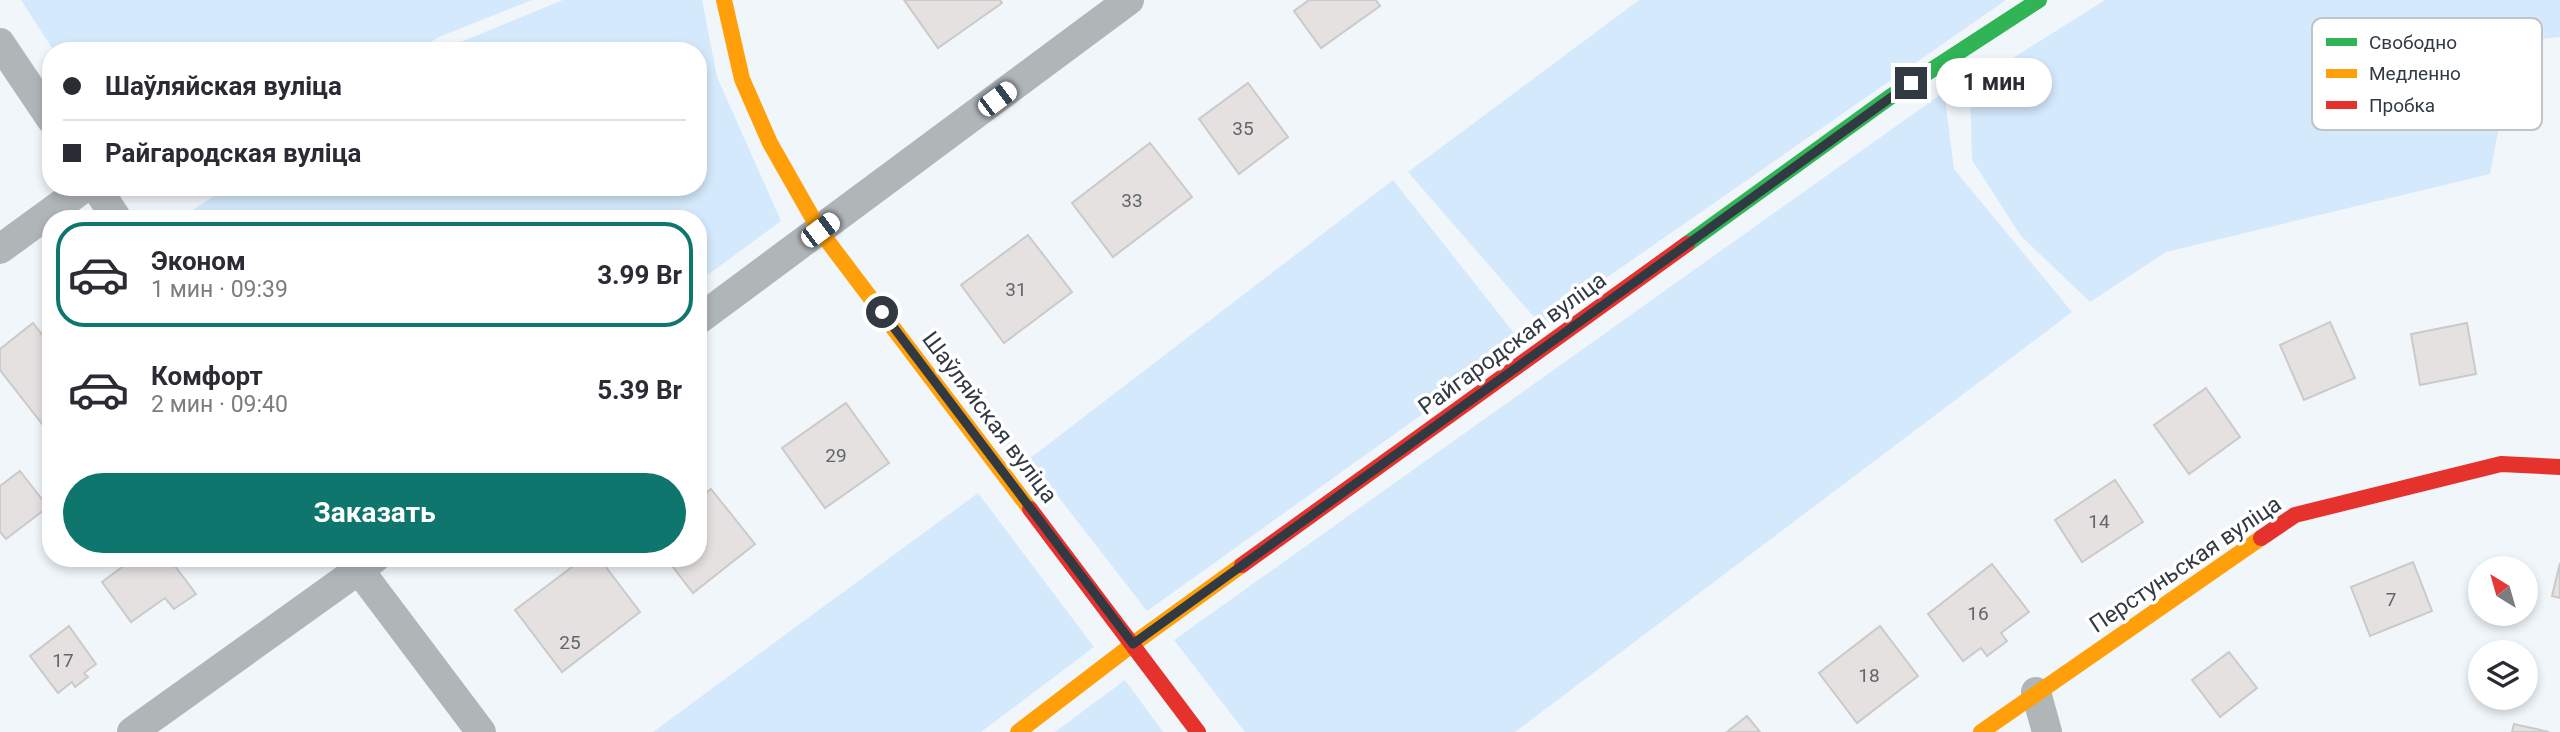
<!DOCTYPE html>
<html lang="ru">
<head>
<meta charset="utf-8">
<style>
	body { margin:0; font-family:Roboto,sans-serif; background:#f2f2f3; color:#2b2b33; height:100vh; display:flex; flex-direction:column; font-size:26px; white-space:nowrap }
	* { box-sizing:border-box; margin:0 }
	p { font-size:23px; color:#7c7c81 }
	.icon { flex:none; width:38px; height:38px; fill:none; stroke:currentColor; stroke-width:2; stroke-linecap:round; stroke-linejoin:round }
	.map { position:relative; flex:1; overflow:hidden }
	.sheet { position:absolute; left:42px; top:210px; width:665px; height:357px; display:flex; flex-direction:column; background:#fff; border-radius:28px; box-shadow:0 4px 10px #0003 }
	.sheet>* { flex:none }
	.banner { position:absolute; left:42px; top:42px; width:665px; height:154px; border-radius:28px; box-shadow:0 4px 10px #0003; display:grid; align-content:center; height:154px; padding:0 21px; background:#fff }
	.needle { width:46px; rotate:323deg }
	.fabs { position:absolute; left:2468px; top:556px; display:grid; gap:14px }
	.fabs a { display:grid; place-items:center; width:70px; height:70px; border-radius:50%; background:#fff; box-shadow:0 4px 10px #0003; font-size:35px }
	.end { position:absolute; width:32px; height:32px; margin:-16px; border:9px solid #313a43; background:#fff; box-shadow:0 0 0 4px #fff }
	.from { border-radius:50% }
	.bubble { position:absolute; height:49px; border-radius:24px; background:#fff; box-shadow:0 4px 10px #0003; font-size:23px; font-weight:700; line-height:49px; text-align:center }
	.car { position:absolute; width:21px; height:42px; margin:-21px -10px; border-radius:9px; box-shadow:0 0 5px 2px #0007; background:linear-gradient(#fff 24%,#345 0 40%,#fff 0 76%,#345 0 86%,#fff 0) }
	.banner b { display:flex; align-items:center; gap:24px; height:66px; font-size:26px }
	.banner b+b { border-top:2px solid #e1e1e2 }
	.banner i { width:18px; height:18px; background:#2b2b33 }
	ul { padding:12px 0 0; list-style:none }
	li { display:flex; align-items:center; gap:21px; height:105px; margin:0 14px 10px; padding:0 7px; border:4px solid transparent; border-radius:28px }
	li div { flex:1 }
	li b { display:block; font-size:26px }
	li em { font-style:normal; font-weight:700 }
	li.selected { border-color:#0f766e }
	li>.icon { width:63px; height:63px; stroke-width:1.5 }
	.cta { display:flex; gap:14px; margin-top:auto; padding:14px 21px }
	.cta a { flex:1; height:80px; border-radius:42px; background:#0f766e; color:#fff; font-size:28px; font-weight:700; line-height:80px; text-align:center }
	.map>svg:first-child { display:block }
</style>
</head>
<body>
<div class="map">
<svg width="2560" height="732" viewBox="0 0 2560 732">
	<rect width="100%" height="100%" fill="#f1f6fb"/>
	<g fill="#d4e9fc">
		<path d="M 21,0 L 532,0 L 439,37 L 416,51 L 54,51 Z"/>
		<path d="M 563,0 L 702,0 L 717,77 L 781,221 L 698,282 L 698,219 L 178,219 L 229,187 L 698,187 L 698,117 L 707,114 L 698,91 L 698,51 L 446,51 L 456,44 Z"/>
		<path d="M 1639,0 L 2006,0 L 1540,324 L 1408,172 Z"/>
		<path d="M 2105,0 L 2560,0 L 2560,37 L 2515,42 L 2490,174 L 2166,252 L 2090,302 L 2021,236 L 1972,160 L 1970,85 Z"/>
		<path d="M 1944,92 L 1954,169 L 2072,312 L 1515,732 L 1245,732 L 1174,640 Z"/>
		<path d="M 1393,180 L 1522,343 L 1147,611 L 1029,459 Z"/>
		<path d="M 978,493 L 1094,647 L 981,732 L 653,732 Z"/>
		<path d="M 1125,680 L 1163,732 L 1055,732 Z"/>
	</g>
	<g fill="#e4e1e0" stroke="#cccac8" stroke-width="2">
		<path d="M 904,0 L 1000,0 L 1002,3 L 938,48 Z"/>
		<path d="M 1309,0 L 1376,0 L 1380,6 L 1321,48 L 1294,11 Z"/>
		<path d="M 1248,83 L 1288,137 L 1239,174 L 1199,119 Z"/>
		<path d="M 1150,143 L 1192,197 L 1113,257 L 1072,203 Z"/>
		<path d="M 1028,235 L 1072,292 L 1004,343 L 961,285 Z"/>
		<path d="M 2330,322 L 2355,378 L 2304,400 L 2280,345 Z"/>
		<path d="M 33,323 L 51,346 L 51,426 L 46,429 L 0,370 L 0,349 Z"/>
		<path d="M 2467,323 L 2476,374 L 2420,385 L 2411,334 Z"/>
		<path d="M 2206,388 L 2240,437 L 2189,474 L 2154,425 Z"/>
		<path d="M 846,403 L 889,463 L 825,508 L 782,448 Z"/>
		<path d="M 20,471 L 48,507 L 6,539 L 0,532 L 0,486 Z"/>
		<path d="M 2115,480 L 2143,522 L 2082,562 L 2055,520 Z"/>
		<path d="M 711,489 L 755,544 L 693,593 L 666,558 L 698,558 L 698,499 Z"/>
		<path d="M 122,558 L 169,558 L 196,594 L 174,609 L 165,598 L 131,622 L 102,582 L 126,564 Z"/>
		<path d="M 584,558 L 599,558 L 640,612 L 562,672 L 515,610 Z"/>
		<path d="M 2413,562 L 2432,611 L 2370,636 L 2351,587 Z"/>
		<path d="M 2560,563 L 2560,598 L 2552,596 Z"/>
		<path d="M 1992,564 L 2029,612 L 2001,633 L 2007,641 L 1987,656 L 1981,648 L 1963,661 L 1928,614 Z"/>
		<path d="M 69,626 L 96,664 L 84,673 L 88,677 L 75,687 L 72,682 L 58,693 L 30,656 Z"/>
		<path d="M 1880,626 L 1918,676 L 1857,723 L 1819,673 Z"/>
		<path d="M 2229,652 L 2257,688 L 2220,717 L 2192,680 Z"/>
		<path d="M 1747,716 L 1760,732 L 1727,732 Z"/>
		<path d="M 2514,724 L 2549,732 L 2512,732 Z"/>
	</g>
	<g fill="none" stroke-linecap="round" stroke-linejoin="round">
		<g stroke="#b0b5b8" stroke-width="30">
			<path d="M 0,43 L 51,119"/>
			<path d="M 96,187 L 117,219"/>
			<path d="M 0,249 L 85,187"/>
			<path d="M 698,320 L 1129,0"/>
			<path d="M 350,558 L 481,732"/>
			<path d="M 2036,692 L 2047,732"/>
			<path d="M 132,732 L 375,558"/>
		</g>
		<path stroke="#30b455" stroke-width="16" d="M 1687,244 L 1890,97 L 2039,0"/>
		<g stroke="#ff9f0a" stroke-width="16">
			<path d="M 724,0 L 742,79 L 770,143 L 820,231 L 1030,509"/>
			<path d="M 1018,732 L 1133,644 L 1242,565"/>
			<path d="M 1981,732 L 2261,538"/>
		</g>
		<g stroke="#e5322d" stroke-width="16">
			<path d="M 1030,509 L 1198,732"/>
			<path d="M 2261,538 L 2295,515 L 2501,464 L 2560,467"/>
			<path d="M 1242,565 L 1687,244"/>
		</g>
	</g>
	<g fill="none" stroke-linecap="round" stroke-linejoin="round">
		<path stroke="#313a43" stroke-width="9" d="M 882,312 L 1133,644 L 1911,83"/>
	</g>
	<g text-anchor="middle" stroke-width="7" stroke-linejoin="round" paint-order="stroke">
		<g font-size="19" fill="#60666c">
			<text x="1243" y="135">35</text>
			<text x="1132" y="207">33</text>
			<text x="1016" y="296">31</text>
			<text x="836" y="462">29</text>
			<text x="2099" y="528">14</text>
			<text x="2391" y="606">7</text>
			<text x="1978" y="620">16</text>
			<text x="570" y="649">25</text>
			<text x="63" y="667">17</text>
			<text x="1869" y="682">18</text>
		</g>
		<g font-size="23" fill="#313a43" stroke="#fff">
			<text transform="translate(1512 343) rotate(-36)" y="8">Райгародская вуліца</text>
			<text transform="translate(990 417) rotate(53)" y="8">Шаўляйская вуліца</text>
			<text transform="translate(2185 564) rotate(-34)" y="8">Перстуньская вуліца</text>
		</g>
	</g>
	<rect x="2312" y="18" width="230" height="112" rx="10" fill="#fff" stroke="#c1c4c7" stroke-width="2"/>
	<rect x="2326" y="38" width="31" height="8" fill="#30b455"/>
	<rect x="2326" y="69" width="31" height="9" fill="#ff9f0a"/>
	<rect x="2326" y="101" width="31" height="8" fill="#e5322d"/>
	<g font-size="19" fill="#313a43">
		<text x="2369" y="49">Свободно</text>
		<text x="2369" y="80">Медленно</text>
		<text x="2369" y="112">Пробка</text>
	</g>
</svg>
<div class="fabs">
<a><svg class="needle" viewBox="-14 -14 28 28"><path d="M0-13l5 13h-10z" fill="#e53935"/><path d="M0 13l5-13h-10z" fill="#7c7c81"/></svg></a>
<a><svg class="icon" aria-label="layers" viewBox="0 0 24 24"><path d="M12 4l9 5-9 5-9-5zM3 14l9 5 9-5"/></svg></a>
</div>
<i class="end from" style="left:882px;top:312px"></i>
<i class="end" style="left:1911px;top:83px"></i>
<div class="bubble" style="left:1936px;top:58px;width:116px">1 мин</div>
<i class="car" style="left:997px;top:99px;rotate:53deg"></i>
<i class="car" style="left:820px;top:230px;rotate:53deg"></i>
<div class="banner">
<b><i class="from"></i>Шаўляйская вуліца</b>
<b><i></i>Райгародская вуліца</b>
</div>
<section class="sheet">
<ul>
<li class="selected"><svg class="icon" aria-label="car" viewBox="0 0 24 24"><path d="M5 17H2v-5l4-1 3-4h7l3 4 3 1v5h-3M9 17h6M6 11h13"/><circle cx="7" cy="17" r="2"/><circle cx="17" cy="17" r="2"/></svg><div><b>Эконом</b><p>1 мин · 09:39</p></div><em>3.99 Br</em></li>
<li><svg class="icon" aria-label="car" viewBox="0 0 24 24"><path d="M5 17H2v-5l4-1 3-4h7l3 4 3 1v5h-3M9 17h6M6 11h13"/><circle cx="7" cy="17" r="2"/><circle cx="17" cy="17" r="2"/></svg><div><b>Комфорт</b><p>2 мин · 09:40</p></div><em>5.39 Br</em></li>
</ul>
<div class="cta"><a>Заказать</a></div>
</section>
</div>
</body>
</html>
